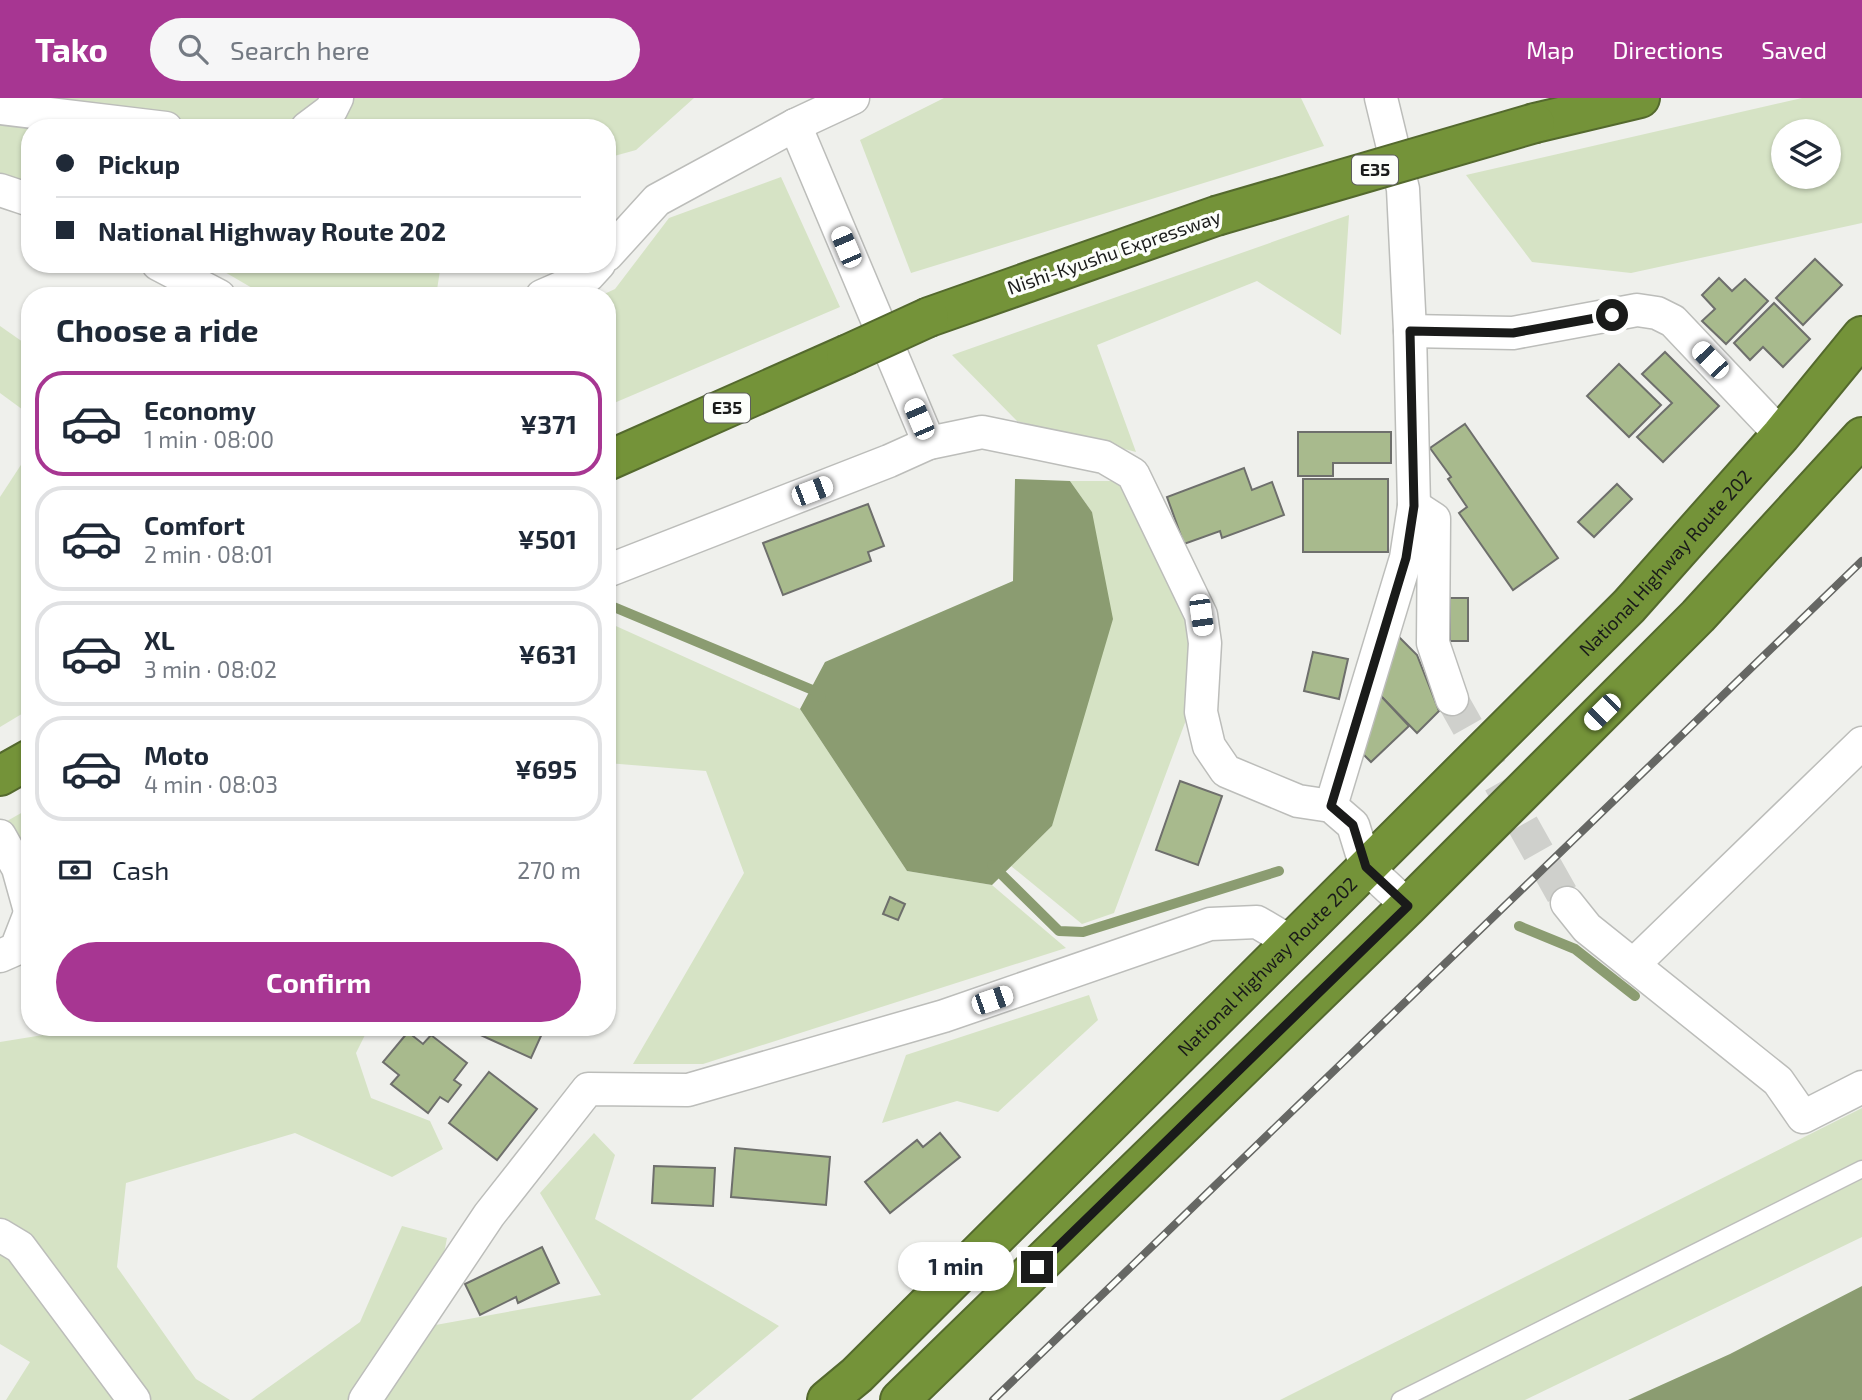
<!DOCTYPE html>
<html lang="en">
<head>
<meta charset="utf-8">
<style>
	body { margin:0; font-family:"Exo 2",sans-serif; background:#f6f6f7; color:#1f2937; height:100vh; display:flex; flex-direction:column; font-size:26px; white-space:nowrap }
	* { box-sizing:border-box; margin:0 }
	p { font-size:23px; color:#747a83 }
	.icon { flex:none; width:38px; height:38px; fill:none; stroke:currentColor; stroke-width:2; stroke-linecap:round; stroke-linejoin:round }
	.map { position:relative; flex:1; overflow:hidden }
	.side { position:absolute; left:21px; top:189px; width:595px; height:749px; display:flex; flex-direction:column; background:#fff; border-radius:28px; box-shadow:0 2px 5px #0004 }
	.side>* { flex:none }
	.banner { position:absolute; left:21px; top:21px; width:595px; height:154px; border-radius:28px; box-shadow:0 2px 5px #0004; display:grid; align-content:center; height:154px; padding:0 35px; background:#fff }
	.buttons { position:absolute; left:1771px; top:21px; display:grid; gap:14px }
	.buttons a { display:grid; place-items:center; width:70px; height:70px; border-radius:50%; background:#fff; box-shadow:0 2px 5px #0004; font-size:35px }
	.end { position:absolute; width:32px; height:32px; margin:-16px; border:9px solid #1a1b1a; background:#fff; box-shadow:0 0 0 4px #fff }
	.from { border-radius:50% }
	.bubble { position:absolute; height:49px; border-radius:24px; background:#fff; box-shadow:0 2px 5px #0004; font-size:23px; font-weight:700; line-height:49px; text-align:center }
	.car { position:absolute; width:21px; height:42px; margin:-21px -10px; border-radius:9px; box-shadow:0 0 5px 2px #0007; background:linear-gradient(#fff 24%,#345 0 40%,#fff 0 76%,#345 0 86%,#fff 0) }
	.banner b { display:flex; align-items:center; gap:24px; height:66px; font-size:26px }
	.banner b+b { border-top:2px solid #e0e1e3 }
	.banner i { width:18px; height:18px; background:#1f2937 }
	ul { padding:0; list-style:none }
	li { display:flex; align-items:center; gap:21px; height:105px; margin:0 14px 10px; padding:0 21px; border:4px solid #e0e1e3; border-radius:28px }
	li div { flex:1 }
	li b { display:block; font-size:26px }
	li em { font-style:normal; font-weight:700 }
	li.on { border-color:#a73692 }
	li>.icon { width:63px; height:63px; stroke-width:1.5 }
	h2 { padding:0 35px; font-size:32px; line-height:84px }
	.pay { display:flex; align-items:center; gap:18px; height:77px; padding:0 35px; font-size:26px }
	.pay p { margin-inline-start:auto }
	.button { display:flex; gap:14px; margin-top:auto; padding:14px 35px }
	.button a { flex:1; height:80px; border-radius:42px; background:#a73692; color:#fff; font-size:28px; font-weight:700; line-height:80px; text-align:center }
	header { display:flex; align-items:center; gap:42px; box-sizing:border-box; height:98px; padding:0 35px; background:#a73692; color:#fff }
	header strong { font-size:33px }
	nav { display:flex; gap:38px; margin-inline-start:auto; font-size:24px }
	.search { width:490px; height:63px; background:#f6f6f7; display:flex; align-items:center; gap:18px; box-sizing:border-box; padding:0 24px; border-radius:38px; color:#747a83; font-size:26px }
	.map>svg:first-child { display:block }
</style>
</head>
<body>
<header>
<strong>Tako</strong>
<div class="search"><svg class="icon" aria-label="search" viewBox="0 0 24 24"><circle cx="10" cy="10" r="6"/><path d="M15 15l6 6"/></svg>Search here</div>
<nav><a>Map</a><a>Directions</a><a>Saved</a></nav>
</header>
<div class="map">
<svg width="1862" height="1302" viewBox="0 0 1862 1302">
	<rect width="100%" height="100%" fill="#eff0ec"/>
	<g fill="#d6e3c5" fill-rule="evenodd">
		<path d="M 0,0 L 694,0 L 636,52 L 607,60 L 607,30 L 30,30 L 30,93 L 0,81 Z"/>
		<path d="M 944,0 L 1301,0 L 1324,48 L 911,175 L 860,42 Z"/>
		<path d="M 1802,0 L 1862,0 L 1862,125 L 1631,175 L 1532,164 L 1466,77 ZM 1783,33 L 1829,33 L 1829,79 L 1783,79 Z"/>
		<path d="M 781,79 L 840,209 L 607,308 L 607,198 L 600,198 L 615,191 L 669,120 Z"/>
		<path d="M 1349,117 L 1341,237 L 1257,183 L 1097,247 L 1136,354 L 1017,323 L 952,257 Z"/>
		<path d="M 211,166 L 441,166 L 436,198 L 266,198 Z"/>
		<path d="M 0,228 L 30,249 L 30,317 L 0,295 Z"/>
		<path d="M 30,353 L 30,611 L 0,629 L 0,399 Z"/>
		<path d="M 1070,383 L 1118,383 L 1193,531 L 1186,622 L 1114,815 L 1082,826 L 1011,768 L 1052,728 L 1092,414 Z"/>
		<path d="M 607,524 L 800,611 L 907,773 L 992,787 L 1066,850 L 703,966 L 633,966 L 744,775 L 706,673 L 607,665 Z"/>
		<path d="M 30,710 L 30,756 L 0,769 L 0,727 Z"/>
		<path d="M 1089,897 L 1098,922 L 998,1014 L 957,1003 L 882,1025 L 906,957 Z"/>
		<path d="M 49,929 L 369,929 L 356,955 L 371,1000 L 430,1023 L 443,1051 L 392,1079 L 295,1035 L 126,1085 L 117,1169 L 196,1281 L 230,1302 L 6,1302 L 30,1264 L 0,1246 L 0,944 L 43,937 Z"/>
		<path d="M 1862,1010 L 1862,1139 L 1525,1302 L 1280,1302 Z"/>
		<path d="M 594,1035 L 615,1057 L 595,1121 L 779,1228 L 691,1302 L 251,1302 L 360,1224 L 402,1128 L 447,1140 L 430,1228 L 601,1197 L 540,1095 Z"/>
	</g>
	<g fill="#8b9c71">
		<path d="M 1015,381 L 1070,383 L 1092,414 L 1113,521 L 1052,728 L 992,787 L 907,773 L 800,611 L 825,564 L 1013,483 Z"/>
		<path d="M 1862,1188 L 1862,1302 L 1628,1302 L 1730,1256 Z"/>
	</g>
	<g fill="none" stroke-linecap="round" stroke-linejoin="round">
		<g stroke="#8b9c71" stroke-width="10">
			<path d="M 609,507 L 815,593 L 821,599"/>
			<path d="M 992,767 L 1059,833 L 1083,834 L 1279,773"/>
			<path d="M 1519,828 L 1575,851 L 1635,898"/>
		</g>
	</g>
	<g fill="#a8ba8d" stroke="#6e6f6c" stroke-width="2">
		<path d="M 1815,161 L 1842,187 L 1803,227 L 1776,200 Z"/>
		<path d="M 1719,180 L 1732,193 L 1745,181 L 1768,203 L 1726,246 L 1702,223 L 1715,211 L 1702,197 Z"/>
		<path d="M 1774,205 L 1810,241 L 1783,269 L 1763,249 L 1750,262 L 1734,245 Z"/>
		<path d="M 1665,254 L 1719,308 L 1663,364 L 1637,339 L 1672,305 L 1642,276 Z"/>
		<path d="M 1619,266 L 1661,307 L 1629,339 L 1587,298 Z"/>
		<path d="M 1465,326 L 1558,460 L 1513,492 L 1459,415 L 1467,409 L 1448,381 L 1451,379 L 1430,350 Z"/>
		<path d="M 1298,334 L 1391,334 L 1391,365 L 1333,365 L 1333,378 L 1298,378 Z"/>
		<path d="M 1244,370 L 1252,392 L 1272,384 L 1284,417 L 1222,440 L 1220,433 L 1184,446 L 1167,399 Z"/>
		<rect x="1303" y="381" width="85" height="73"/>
		<path d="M 1617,386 L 1632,401 L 1594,439 L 1578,424 Z"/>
		<path d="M 868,406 L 884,448 L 868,454 L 871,463 L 783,497 L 763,445 Z"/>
		<rect x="1450" y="500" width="18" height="43"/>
		<path d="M 1398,538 L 1417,557 L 1439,613 L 1417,635 L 1379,596 Z"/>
		<path d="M 1313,554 L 1348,561 L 1339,601 L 1304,593 Z"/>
		<path d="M 1379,596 L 1409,628 L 1371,664 L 1361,654 Z"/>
		<path d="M 1180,683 L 1222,698 L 1198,767 L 1156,752 Z"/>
		<path d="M 890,799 L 905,806 L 898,822 L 883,816 Z"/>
		<path d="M 463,929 L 545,929 L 531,960 Z"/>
		<path d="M 408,934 L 423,946 L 431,937 L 467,965 L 454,982 L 461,987 L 448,1004 L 440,999 L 428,1015 L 391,986 L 399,977 L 383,964 Z"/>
		<path d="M 489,974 L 537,1011 L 497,1062 L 449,1025 Z"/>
		<path d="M 940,1035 L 960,1059 L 890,1115 L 865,1084 L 917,1042 L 923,1049 Z"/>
		<path d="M 735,1050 L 830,1059 L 826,1107 L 731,1099 Z"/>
		<path d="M 654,1068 L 715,1070 L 713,1108 L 652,1105 Z"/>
		<path d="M 542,1149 L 559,1185 L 518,1205 L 516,1199 L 480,1217 L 465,1186 Z"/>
	</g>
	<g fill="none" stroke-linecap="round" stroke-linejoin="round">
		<path stroke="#cfd0cc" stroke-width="32" stroke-dasharray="32 16" stroke-linecap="butt" d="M 1452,601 L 1567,805"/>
		<defs>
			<path id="lane" d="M 1400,1302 L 1862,1071"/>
			<g id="street">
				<path d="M 0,10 L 166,30"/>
				<path d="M 795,27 L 929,345"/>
				<path d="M 307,30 L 331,12 L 337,0"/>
				<path d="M 0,92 L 30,102"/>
				<path d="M 607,157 L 657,102 L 795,27 L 853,0"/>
				<path d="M 158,166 L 219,198"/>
				<path d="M 542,198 L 588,178 L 599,166"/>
				<path d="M 1410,233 L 1513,235 L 1637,212 L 1657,215 L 1673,223 L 1781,337"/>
				<path d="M 1414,408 L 1434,421 L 1433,545 L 1452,601"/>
				<path d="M 607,473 L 889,363 L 929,345 L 982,334 L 1104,359 L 1133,376 L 1201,517 L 1205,545 L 1201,614 L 1209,648 L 1226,673 L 1298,703 L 1331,708 L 1353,727 L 1366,769 L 1408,808"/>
				<path d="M 1331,708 L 1406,460 L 1414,408 L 1410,233 L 1403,91 L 1381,0"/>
				<path d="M 0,738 L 18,770 L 30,813"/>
				<path d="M 1567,805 L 1587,830 L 1778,983 L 1803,1019 L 1862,989"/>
				<path d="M 0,858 L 16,851 L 30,815"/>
				<path d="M 1633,867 L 1862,645"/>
				<path d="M 0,1137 L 20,1149 L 134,1302"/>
				<path d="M 365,1302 L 489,1117 L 588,991 L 688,992 L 944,918 L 1210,826 L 1257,824 L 1291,844"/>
			</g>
			<g id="highway">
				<path d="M 1535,25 L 1640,0"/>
				<path d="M 929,219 L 1216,118"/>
				<path d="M 607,363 L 846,257"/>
				<path d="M 0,678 L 30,661"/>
				<path id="s1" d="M 827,1302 L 857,1277 L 1629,508 L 1781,337 L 1862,238"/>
				<path d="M 900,1302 L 1408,808 L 1698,518 L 1862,339"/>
			</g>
		</defs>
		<use href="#lane" stroke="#bcbdba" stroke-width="19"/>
		<use href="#street" stroke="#bcbdba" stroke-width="35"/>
		<use href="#highway" stroke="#54692e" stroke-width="42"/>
		<use href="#lane" stroke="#fff" stroke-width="16"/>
		<use href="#street" stroke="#fff" stroke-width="32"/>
		<use href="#highway" stroke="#749339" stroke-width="38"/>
		<defs>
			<path id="rail" d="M 993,1302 L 1862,463"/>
		</defs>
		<use href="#rail" stroke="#666764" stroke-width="8"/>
		<use href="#rail" stroke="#fcfefa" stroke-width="5" stroke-dasharray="16" stroke-linecap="butt"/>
		<defs>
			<g id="highway-bridge">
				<path d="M 1216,118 L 1535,25"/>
				<path d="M 846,257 L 929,219"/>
			</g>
		</defs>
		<use href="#highway-bridge" stroke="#54692e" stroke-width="42" stroke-linecap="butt"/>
		<use href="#highway-bridge" stroke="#749339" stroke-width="38"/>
	</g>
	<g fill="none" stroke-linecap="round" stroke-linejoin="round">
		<path stroke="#1a1b1a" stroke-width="9" d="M 1037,1169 L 1408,808 L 1366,769 L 1353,727 L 1331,708 L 1406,460 L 1414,408 L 1410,233 L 1513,235 L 1612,217"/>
	</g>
	<g text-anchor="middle" stroke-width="7" stroke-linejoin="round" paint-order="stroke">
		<g fill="#fcfefa" stroke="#5e5f5d" stroke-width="2">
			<rect x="1352" y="57.5" width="46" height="29" rx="5"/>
			<rect x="704" y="295.5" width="46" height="29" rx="5"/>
		</g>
		<g font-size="18" font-weight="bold" fill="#1a1b1a">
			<text x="1375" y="78">E35</text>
			<text x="727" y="316">E35</text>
		</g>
		<g font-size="19" fill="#1a1b1a" stroke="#fcfefa">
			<text transform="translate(1114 154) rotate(-19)" y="7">Nishi-Kyushu Expressway</text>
			<text dy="7" stroke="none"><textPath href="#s1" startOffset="1185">National Highway Route 202</textPath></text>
			<text dy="7" stroke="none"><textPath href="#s1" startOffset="618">National Highway Route 202</textPath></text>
		</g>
	</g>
</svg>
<div class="buttons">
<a><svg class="icon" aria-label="layers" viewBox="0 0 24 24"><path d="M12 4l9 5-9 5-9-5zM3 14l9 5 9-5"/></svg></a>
</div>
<i class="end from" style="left:1612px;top:217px"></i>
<i class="end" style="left:1037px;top:1169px"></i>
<div class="bubble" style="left:898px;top:1144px;width:116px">1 min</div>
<i class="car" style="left:846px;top:149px;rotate:337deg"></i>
<i class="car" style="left:1710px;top:262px;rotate:316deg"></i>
<i class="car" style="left:919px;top:321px;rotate:337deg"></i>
<i class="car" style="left:812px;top:393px;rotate:69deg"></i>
<i class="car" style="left:1201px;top:517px;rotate:172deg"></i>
<i class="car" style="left:1602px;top:614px;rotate:225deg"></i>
<i class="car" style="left:992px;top:902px;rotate:71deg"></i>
<div class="banner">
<b><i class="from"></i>Pickup</b>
<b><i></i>National Highway Route 202</b>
</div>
<section class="side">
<h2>Choose a ride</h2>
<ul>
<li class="on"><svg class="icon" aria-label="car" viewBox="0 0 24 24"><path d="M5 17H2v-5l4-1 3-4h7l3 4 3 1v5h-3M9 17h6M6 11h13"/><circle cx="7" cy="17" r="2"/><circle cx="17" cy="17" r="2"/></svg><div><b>Economy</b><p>1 min · 08:00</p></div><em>¥371</em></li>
<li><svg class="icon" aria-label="car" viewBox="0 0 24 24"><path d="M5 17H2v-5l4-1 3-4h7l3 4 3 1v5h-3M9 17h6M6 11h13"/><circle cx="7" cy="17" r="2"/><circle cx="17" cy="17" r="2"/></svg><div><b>Comfort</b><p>2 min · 08:01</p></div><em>¥501</em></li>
<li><svg class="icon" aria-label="car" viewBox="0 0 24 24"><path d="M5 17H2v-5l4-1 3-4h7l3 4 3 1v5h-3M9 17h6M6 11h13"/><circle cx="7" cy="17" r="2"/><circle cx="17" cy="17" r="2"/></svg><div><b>XL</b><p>3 min · 08:02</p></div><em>¥631</em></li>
<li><svg class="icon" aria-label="car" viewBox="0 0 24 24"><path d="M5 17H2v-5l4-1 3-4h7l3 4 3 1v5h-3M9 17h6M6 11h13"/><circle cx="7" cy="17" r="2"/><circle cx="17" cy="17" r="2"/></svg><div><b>Moto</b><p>4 min · 08:03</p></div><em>¥695</em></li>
</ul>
<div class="pay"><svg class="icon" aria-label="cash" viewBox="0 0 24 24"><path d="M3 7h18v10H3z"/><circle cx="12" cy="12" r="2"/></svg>Cash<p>270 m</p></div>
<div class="button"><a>Confirm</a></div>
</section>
</div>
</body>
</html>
